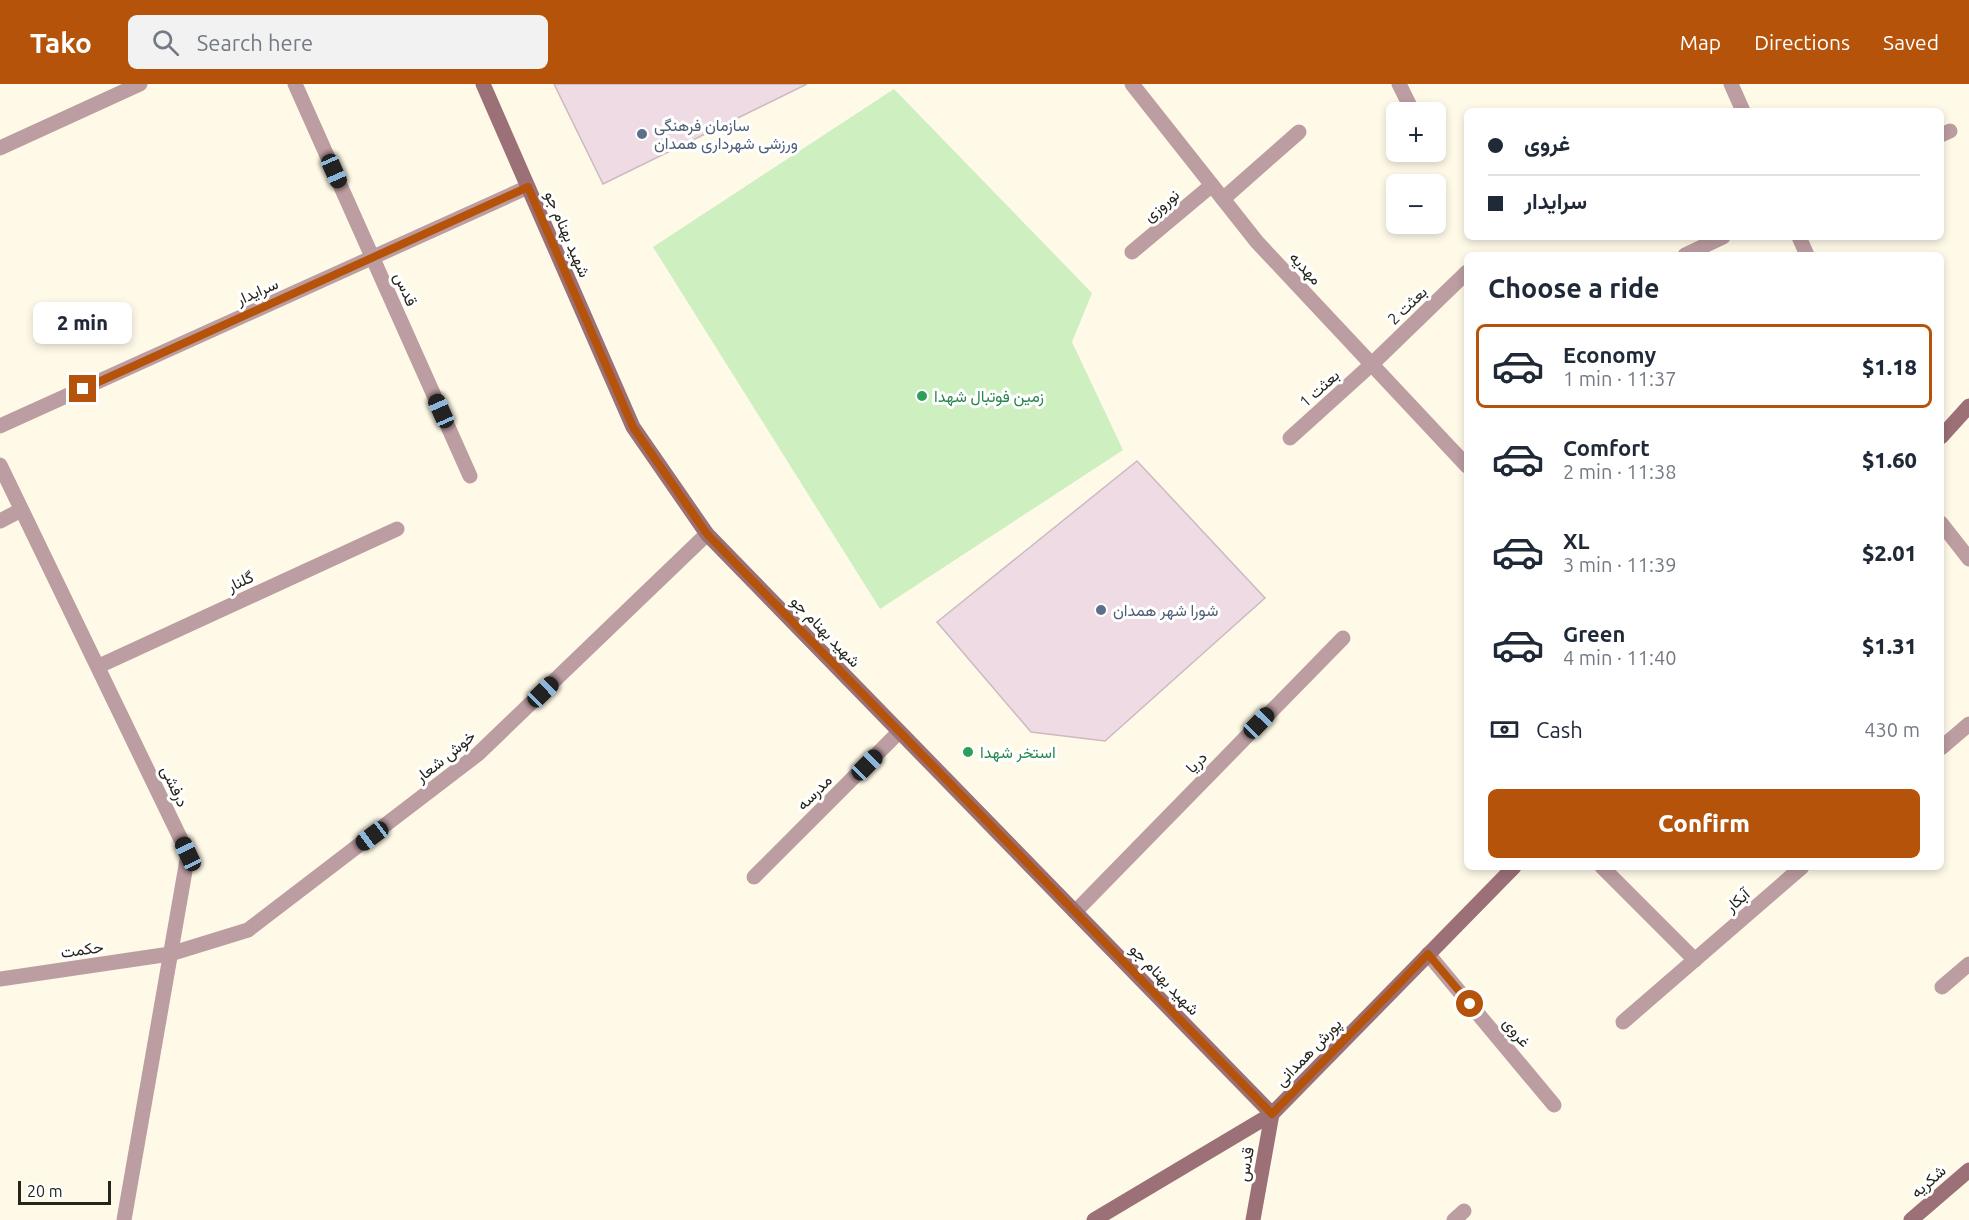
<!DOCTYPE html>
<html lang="en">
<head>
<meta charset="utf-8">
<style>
	body { margin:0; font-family:Ubuntu,Vazirmatn,sans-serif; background:#f2f2f3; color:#1f2937; height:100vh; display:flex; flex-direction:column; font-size:22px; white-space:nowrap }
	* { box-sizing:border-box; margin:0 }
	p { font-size:20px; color:#747a83 }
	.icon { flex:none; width:33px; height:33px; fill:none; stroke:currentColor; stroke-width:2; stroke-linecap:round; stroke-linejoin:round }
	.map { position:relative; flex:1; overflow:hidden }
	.panel { position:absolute; left:1464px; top:168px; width:480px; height:618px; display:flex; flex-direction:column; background:#fff; border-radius:9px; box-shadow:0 3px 9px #0003 }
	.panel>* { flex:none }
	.hud { position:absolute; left:1464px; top:24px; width:480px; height:132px; border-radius:9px; box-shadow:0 3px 9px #0003; display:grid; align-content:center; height:132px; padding:0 24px; background:#fff }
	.buttons { position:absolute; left:1386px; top:18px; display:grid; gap:12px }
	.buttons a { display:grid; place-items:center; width:60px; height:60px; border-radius:9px; background:#fff; box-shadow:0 3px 9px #0003; font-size:30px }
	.scale { position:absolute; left:18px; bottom:15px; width:93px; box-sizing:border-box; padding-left:6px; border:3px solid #25241d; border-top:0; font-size:16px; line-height:21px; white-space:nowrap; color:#25241d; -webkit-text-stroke:4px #fff; paint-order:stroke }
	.end { position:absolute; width:27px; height:27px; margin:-14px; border:8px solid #b45309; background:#fff; box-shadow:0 0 0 3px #fff }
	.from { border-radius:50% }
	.bubble { position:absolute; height:42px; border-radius:9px; background:#fff; box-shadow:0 3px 9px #0003; font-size:20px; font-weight:800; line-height:42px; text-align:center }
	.car { position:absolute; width:18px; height:36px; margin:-18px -9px; border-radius:8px; box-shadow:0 0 4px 2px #0007; background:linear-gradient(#222 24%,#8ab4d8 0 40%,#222 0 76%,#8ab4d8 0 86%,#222 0) }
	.hud b { display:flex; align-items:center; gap:21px; height:57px; font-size:22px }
	.hud b+b { border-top:2px solid #e0e1e3 }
	.hud i { width:15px; height:15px; background:#1f2937 }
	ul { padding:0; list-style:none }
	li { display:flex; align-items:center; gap:18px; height:84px; margin:0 12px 9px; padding:0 12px; border:3px solid transparent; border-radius:9px }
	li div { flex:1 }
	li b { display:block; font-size:22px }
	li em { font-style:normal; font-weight:800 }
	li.current { border-color:#b45309 }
	li>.icon { width:54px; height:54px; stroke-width:1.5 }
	h2 { padding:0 24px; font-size:27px; line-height:72px }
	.pay { display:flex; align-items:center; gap:15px; height:66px; padding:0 24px; font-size:22px }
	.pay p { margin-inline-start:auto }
	.cta { display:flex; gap:12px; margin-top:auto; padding:12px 24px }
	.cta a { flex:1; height:69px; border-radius:9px; background:#b45309; color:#fff; font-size:24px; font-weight:800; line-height:69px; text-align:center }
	header { display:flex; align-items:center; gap:36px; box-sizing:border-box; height:84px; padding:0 30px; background:#b45309; color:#fff }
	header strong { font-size:28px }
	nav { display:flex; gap:33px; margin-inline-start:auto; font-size:21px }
	.search { width:420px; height:54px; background:#f2f2f3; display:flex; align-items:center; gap:15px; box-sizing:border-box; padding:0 21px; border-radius:9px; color:#747a83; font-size:22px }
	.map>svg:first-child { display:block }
</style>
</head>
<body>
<header>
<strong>Tako</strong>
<div class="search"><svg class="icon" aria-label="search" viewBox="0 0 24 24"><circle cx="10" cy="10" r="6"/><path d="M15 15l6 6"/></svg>Search here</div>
<nav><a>Map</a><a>Directions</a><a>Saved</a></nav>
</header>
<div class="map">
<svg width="1969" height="1136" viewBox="0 0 1969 1136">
	<rect width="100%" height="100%" fill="#fffae8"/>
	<path fill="#ceefbf" d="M 894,5 L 1092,209 L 1072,258 L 1123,366 L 880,525 L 653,163 Z"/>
	<g fill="#efdbe4" stroke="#ccb9c2" stroke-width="1.5">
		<path d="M 554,0 L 807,0 L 603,100 Z"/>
		<path d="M 1137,377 L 1265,514 L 1105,657 L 1031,648 L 937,538 Z"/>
	</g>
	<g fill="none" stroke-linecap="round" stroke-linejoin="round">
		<g stroke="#bc9da1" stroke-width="15">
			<path d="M 295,0 L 470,392"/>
			<path d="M 1132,0 L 1257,158 L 1467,382"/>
			<path d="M 1399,0 L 1413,28"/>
			<path d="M 1731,0 L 1743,27"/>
			<path d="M 1941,51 L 1950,47"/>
			<path d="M 0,64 L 140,0"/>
			<path d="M 1223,115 L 1299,48"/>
			<path d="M 1799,153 L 1807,171"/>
			<path d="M 1132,168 L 1212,101"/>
			<path d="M 1685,171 L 1723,153"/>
			<path d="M 0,342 L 528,103"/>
			<path d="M 1290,354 L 1372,280 L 1467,188"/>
			<path d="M 0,381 L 188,770 L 124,1136"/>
			<path d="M 0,437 L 21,426"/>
			<path d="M 1941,439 L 1969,475"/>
			<path d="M 99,582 L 397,445"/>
			<path d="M 1941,664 L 1969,640"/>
			<path d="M 1602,783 L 1695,876"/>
			<path d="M 754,793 L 899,648"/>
			<path d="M 1075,828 L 1343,554"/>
			<path d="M 1428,870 L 1554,1021"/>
			<path d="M 0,895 L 170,870 L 248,846 L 478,670 L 707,450"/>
			<path d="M 1942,903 L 1969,880"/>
			<path d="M 1623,938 L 1802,783"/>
			<path d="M 1454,1136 L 1464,1127"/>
		</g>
		<g stroke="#9c7077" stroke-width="15">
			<path d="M 483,0 L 633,343 L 707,450 L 1272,1030"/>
			<path d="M 1941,353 L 1969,322"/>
			<path d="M 1094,1136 L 1272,1030 L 1514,783"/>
			<path d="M 1253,1136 L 1272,1030"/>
			<path d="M 1911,1136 L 1969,1086"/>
		</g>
	</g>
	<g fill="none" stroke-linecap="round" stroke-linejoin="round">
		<path stroke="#b45309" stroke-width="8" d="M 83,305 L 528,103 L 633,343 L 707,450 L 1272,1030 L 1428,870 L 1470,920"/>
	</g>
	<g fill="#5c6f8a" stroke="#fff" stroke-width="2">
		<circle cx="642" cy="50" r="6"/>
		<circle cx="1101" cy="526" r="6"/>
	</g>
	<g fill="#2e9e5b" stroke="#fff" stroke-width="2">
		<circle cx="922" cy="312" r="6"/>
		<circle cx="968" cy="668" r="6"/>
	</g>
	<g text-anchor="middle" stroke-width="6" stroke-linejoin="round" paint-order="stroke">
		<g font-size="16" fill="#4e5e75" stroke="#fff" text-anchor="start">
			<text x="654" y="47">سازمان فرهنگی<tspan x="654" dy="18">ورزشی شهرداری همدان</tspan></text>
			<text x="1113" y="532">شورا شهر همدان</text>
		</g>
		<g font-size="16" fill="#25241d" stroke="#fff">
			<text transform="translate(1161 121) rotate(-40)" y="6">نوروزی</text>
			<text transform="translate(568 150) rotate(67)" y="6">شهید بهنام جو</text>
			<text transform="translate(1306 184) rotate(47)" y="6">مهدیه</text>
			<text transform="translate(406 205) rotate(66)" y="6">قدس</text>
			<text transform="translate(257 207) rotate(-24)" y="6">سرایدار</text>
			<text transform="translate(1407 221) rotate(-44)" y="6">بعثت 2</text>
			<text transform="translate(1319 304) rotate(-42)" y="6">بعثت 1</text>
			<text transform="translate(240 497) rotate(-25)" y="6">گلنار</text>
			<text transform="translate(826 547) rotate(46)" y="6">شهید بهنام جو</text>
			<text transform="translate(445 672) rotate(-39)" y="6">خوش شعار</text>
			<text transform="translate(1196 678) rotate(-46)" y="6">دریا</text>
			<text transform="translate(175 702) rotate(65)" y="6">درفشی</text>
			<text transform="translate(814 708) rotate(-45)" y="6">مدرسه</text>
			<text transform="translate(1737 816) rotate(-41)" y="6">آبکار</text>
			<text transform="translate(82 865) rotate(-8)" y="6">حکمت</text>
			<text transform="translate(1165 895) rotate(46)" y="6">شهید بهنام جو</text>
			<text transform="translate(1517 948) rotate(50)" y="6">غروی</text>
			<text transform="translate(1308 968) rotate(-46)" y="6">پورش همدانی</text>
			<text transform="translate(1245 1080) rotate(-80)" y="6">قدس</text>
			<text transform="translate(1928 1097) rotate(-41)" y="6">شکریه</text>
		</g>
		<g font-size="16" fill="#27864d" stroke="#fff" text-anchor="start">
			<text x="934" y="318">زمین فوتبال شهدا</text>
			<text x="980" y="674">استخر شهدا</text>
		</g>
	</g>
</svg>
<div class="buttons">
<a>+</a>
<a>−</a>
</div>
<div class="scale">20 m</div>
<i class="end from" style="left:1470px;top:920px"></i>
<i class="end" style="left:83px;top:305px"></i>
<div class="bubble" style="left:33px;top:218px;width:99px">2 min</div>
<i class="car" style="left:334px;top:87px;rotate:156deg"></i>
<i class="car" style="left:441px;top:327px;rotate:336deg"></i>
<i class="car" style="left:543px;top:608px;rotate:46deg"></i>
<i class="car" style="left:1259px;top:639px;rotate:44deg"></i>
<i class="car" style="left:867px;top:681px;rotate:45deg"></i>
<i class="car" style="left:372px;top:752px;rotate:233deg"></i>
<i class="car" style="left:188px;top:770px;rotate:335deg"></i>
<div class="hud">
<b><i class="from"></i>غروی</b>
<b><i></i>سرایدار</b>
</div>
<section class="panel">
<h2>Choose a ride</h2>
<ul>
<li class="current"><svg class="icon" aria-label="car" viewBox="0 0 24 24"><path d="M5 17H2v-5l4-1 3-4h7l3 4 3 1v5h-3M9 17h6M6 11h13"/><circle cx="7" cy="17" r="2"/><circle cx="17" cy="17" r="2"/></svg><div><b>Economy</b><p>1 min · 11:37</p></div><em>$1.18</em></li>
<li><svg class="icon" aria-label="car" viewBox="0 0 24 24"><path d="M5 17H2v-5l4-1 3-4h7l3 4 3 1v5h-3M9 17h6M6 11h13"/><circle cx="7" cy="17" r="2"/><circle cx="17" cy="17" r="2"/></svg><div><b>Comfort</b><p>2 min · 11:38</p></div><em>$1.60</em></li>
<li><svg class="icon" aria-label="car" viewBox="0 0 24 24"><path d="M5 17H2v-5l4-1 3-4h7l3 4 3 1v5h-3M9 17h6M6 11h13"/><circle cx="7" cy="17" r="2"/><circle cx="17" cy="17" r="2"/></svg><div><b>XL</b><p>3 min · 11:39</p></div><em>$2.01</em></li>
<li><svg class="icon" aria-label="car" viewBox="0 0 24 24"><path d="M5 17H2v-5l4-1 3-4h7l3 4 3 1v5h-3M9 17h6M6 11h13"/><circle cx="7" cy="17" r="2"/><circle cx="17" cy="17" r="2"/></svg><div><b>Green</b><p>4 min · 11:40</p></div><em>$1.31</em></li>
</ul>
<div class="pay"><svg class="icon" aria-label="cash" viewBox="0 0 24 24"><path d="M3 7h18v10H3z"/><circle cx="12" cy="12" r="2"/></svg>Cash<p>430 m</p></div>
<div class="cta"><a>Confirm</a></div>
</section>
</div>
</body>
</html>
